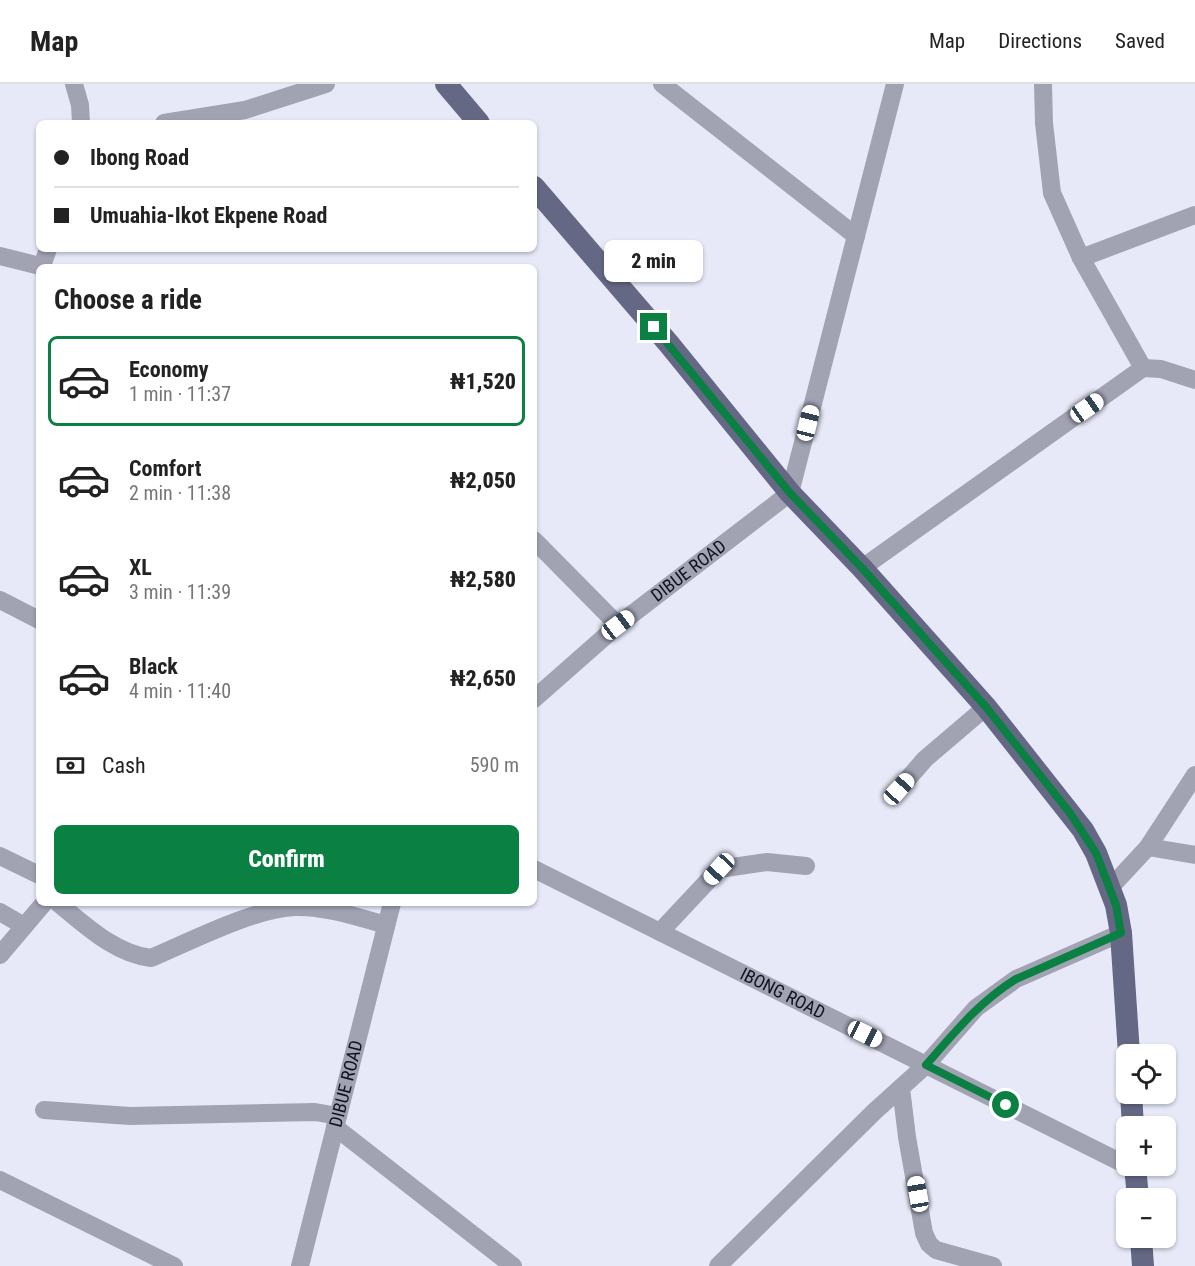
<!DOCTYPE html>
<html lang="en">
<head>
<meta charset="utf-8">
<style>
	body { margin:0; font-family:"Roboto Condensed",sans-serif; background:#f6f6f6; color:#222; height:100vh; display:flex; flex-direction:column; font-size:22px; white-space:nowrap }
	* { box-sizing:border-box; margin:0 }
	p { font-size:20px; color:#767676 }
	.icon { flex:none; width:33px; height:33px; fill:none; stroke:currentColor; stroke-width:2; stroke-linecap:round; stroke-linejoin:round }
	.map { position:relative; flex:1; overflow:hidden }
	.panel { position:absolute; left:36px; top:180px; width:501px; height:642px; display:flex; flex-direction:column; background:#fff; border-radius:9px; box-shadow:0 2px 4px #0004 }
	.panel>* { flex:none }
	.hud { position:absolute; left:36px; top:36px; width:501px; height:132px; border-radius:9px; box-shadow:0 2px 4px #0004; display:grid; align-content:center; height:132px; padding:0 18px; background:#fff }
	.tools { position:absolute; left:1116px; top:960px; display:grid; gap:12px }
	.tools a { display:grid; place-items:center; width:60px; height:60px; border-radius:9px; background:#fff; box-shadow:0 2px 4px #0004; font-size:30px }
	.end { position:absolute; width:27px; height:27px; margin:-14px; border:8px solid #0b8043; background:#fff; box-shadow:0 0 0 3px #fff }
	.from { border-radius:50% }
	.bubble { position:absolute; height:42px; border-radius:9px; background:#fff; box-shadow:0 2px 4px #0004; font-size:20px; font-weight:800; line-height:42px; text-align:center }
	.car { position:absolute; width:18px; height:36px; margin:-18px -9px; border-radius:8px; box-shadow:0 0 4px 2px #0007; background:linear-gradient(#fff 24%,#345 0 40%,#fff 0 76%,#345 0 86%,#fff 0) }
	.hud b { display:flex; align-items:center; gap:21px; height:57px; font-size:22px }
	.hud b+b { border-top:2px solid #e0e0e0 }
	.hud i { width:15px; height:15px; background:#222 }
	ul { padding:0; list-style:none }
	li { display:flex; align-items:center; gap:18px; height:90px; margin:0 12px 9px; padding:0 6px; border:3px solid transparent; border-radius:9px }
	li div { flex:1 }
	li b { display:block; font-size:22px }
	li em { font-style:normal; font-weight:800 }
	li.selected { border-color:#0b8043 }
	li>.icon { width:54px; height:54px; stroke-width:1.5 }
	h2 { padding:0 18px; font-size:27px; line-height:72px }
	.pay { display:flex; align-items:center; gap:15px; height:66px; padding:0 18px; font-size:22px }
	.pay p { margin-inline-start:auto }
	.action { display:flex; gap:12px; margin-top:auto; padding:12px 18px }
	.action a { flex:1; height:69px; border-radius:9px; background:#0b8043; color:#fff; font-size:24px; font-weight:800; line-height:69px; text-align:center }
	header { display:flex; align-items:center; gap:36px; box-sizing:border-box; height:84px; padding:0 30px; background:#fff; border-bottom:2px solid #e0e0e0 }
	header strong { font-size:28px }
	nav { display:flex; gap:33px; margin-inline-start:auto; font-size:21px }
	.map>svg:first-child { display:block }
</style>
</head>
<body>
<header>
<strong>Map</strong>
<nav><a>Map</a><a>Directions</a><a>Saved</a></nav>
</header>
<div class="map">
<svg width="1195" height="1182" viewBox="0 0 1195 1182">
	<rect width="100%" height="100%" fill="#e7e9f8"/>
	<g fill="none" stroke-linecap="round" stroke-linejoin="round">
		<g stroke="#a1a3b3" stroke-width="18">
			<path d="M 74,0 L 80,21 L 81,39"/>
			<path d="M 662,0 L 856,152"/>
			<path d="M 1043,0 L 1044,39 L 1052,109 L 1081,174 L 1143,284"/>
			<path d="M 164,39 L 245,26 L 326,0"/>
			<path d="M 0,172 L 44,183"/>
			<path d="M 1081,174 L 1195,131"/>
			<path d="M 42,182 L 48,165"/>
			<path d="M 534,456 L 618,541"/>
			<path d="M 862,484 L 1143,284 L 1161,285 L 1195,296"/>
			<path d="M 0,516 L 39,536"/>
			<path id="s1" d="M 534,615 L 618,541 L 790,409 L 895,0"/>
			<path d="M 899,705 L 925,675 L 986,623"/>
			<path d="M 1148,763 L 1195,771"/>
			<path d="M 0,772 L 39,791"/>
			<path id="s2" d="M 534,785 L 1126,1081"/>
			<path d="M 1109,805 L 1148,763 L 1195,691"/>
			<path d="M 58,819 C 85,841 115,870 151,874 C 189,858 255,824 295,823 C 324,822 358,833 386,841"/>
			<path d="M 0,828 L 24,842"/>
			<path d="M 660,848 L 719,785 L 767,778 L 806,782"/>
			<path d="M 0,871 L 44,819"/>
			<path d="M 901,1004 L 907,1053 L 924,1149 L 929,1160 L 936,1166 L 993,1182"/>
			<path d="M 44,1026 L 130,1032 L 315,1028 L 338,1032"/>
			<path d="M 335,1043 L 513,1182"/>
			<path d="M 0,1096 L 174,1182"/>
			<path id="s3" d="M 300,1182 L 392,819"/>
			<path d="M 718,1182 L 875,1027 L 926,981 L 976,924 L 1016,895 L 1121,849"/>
		</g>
		<g stroke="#646884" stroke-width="22">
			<path d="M 446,0 L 479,39"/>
			<path d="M 534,103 L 669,260 L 790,409 L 862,484 L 986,623 L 1083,746 L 1096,769 L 1116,821 L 1121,849 L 1129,970"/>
			<path d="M 1131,1010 L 1133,1042"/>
			<path d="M 1135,1082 L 1138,1114"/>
			<path d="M 1141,1154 L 1143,1182"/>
		</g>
	</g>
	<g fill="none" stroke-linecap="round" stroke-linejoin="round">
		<path stroke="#0b8043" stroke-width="8" d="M 654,243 L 790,409 L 862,484 L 986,623 L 1070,729 L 1096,769 L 1116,821 L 1121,849 L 1016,895 C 979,918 954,949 926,981 L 1006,1021"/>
	</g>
	<g text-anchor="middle" stroke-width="5" stroke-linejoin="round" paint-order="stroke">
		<g font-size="18" fill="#10111e" stroke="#e7e9f8">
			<text dy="6" stroke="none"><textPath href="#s1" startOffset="201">DIBUE ROAD</textPath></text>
			<text dy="6" stroke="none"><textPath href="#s2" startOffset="278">IBONG ROAD</textPath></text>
			<text dy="6" stroke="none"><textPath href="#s3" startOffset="188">DIBUE ROAD</textPath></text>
		</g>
	</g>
</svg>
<div class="tools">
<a><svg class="icon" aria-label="locate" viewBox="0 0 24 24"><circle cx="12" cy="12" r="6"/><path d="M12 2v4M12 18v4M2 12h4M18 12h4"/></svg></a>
<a>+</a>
<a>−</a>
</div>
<i class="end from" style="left:1006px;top:1021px"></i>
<i class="end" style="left:654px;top:243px"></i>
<div class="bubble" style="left:604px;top:156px;width:99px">2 min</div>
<i class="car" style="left:1087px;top:324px;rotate:55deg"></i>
<i class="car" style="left:808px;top:339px;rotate:14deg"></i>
<i class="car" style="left:618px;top:541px;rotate:53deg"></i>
<i class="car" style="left:899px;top:705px;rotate:42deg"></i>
<i class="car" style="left:719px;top:785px;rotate:223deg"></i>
<i class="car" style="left:865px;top:950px;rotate:116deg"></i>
<i class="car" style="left:918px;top:1110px;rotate:350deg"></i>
<div class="hud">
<b><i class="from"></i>Ibong Road</b>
<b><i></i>Umuahia-Ikot Ekpene Road</b>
</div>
<section class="panel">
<h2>Choose a ride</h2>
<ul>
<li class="selected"><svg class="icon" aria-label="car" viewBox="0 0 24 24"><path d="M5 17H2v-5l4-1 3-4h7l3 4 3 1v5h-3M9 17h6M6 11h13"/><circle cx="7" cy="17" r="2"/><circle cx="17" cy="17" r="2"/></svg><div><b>Economy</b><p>1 min · 11:37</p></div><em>₦1,520</em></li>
<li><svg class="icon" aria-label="car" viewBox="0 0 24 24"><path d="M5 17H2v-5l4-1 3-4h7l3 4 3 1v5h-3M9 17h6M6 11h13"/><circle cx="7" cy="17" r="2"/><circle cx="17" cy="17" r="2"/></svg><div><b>Comfort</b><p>2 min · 11:38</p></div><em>₦2,050</em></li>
<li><svg class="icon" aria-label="car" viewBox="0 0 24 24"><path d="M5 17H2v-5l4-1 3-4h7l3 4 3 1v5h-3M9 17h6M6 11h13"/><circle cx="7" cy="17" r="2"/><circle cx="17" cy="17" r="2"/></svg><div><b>XL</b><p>3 min · 11:39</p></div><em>₦2,580</em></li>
<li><svg class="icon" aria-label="car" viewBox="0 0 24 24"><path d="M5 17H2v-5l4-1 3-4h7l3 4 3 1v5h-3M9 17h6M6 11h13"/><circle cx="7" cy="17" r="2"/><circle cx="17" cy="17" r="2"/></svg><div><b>Black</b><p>4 min · 11:40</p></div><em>₦2,650</em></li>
</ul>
<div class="pay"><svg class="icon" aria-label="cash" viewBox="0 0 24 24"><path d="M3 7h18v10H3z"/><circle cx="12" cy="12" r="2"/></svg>Cash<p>590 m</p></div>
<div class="action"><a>Confirm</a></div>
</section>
</div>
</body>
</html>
